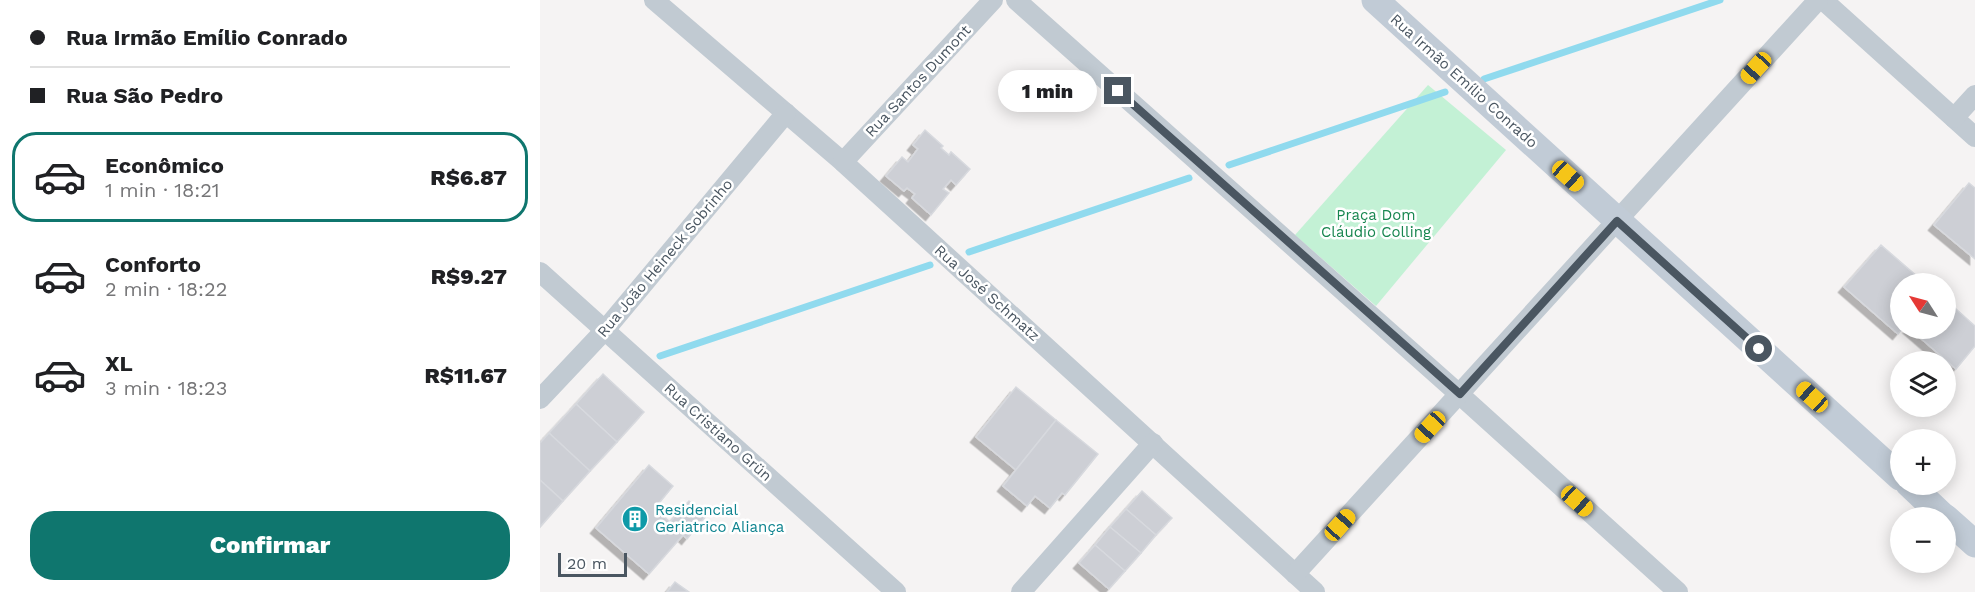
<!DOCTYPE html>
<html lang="pt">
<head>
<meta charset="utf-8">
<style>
	body { margin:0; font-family:"Work Sans",sans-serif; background:#f2f2f2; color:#202124; height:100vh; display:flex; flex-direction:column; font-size:22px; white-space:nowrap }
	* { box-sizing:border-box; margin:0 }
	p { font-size:20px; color:#757577 }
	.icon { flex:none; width:33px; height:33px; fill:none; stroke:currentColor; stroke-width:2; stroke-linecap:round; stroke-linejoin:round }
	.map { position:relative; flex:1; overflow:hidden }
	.details { display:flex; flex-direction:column; background:#fff; width:540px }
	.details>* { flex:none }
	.guide { display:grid; align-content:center; height:132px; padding:0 30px; background:#fff }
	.needle { width:39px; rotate:306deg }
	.tools { position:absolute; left:1350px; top:273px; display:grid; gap:12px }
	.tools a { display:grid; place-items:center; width:66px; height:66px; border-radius:50%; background:#fff; box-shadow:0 3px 15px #0003; font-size:30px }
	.scale { position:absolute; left:18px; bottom:15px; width:69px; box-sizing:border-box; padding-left:6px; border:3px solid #4a5661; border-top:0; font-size:16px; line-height:21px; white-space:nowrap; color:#4a5661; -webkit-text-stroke:4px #fff; paint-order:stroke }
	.end { position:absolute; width:27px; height:27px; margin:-14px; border:8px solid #4a5661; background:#fff; box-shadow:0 0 0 3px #fff }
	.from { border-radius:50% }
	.bubble { position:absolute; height:42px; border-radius:21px; background:#fff; box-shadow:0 3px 15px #0003; font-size:20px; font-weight:800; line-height:42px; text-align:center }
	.car { position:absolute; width:18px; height:36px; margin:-18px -9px; border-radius:8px; box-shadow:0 0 4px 2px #0007; background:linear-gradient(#f5c518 24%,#345 0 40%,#f5c518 0 76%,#345 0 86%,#f5c518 0) }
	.guide b { display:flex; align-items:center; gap:21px; height:57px; font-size:22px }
	.guide b+b { border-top:2px solid #e0e0e0 }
	.guide i { width:15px; height:15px; background:#202124 }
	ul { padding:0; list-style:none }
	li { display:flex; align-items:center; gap:18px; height:90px; margin:0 12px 9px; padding:0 18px; border:3px solid transparent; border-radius:24px }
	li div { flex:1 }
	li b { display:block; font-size:22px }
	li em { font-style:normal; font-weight:800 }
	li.selected { border-color:#0f766e }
	li>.icon { width:54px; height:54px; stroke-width:1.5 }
	.primary-button { display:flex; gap:12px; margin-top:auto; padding:12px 30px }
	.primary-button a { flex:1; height:69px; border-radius:24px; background:#0f766e; color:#fff; font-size:24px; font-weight:800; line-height:69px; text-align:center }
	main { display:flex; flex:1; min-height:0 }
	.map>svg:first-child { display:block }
</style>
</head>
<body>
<main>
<section class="details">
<div class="guide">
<b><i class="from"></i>Rua Irmão Emílio Conrado</b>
<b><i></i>Rua São Pedro</b>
</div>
<ul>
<li class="selected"><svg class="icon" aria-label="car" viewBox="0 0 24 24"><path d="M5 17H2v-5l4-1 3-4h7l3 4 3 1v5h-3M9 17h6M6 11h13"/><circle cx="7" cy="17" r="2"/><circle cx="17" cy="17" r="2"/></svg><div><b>Econômico</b><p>1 min · 18:21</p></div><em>R$6.87</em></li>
<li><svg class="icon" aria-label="car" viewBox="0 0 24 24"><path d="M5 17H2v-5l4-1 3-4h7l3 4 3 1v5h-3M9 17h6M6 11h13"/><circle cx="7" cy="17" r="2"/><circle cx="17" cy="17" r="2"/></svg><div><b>Conforto</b><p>2 min · 18:22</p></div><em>R$9.27</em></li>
<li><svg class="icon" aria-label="car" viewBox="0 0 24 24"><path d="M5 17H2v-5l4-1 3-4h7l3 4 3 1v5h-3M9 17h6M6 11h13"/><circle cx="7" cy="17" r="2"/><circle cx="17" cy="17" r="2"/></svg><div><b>XL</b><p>3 min · 18:23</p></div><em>R$11.67</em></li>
</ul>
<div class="primary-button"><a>Confirmar</a></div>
</section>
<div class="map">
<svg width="1435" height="592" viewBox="0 0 1435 592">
	<defs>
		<filter id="shadow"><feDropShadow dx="-5.5" dy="5.5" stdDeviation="0" flood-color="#0004"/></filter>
	</defs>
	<rect width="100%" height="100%" fill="#f5f3f3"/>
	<path fill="#c3f1d5" d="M 888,85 L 966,150 L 836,306 L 755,235 Z"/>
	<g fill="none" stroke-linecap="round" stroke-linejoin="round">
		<g stroke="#90daee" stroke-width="7">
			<path d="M 944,79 L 1180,0"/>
			<path d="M 689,165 L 905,92"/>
			<path d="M 429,252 L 649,178"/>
			<path d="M 120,356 L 390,265"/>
		</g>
	</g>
	<g fill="#cdcfd5" stroke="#d7d9de" stroke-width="1.5" filter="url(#shadow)">
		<path d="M 385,130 L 403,146 L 401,148 L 409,155 L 411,152 L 430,169 L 416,185 L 411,180 L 403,189 L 409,193 L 391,215 L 372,198 L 375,194 L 367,188 L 364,191 L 346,176 L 362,157 L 368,162 L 378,149 L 373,145 Z"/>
		<path d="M 1429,183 L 1435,188 L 1435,259 L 1394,225 Z"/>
		<path d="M 1341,245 L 1386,284 L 1360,284 L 1360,328 L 1363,328 L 1358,334 L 1304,287 Z"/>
		<path d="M 1406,300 L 1435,326 L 1435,346 L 1416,369 L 1369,328 L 1406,328 Z"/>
		<path d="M 63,374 L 104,412 L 77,442 L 36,404 Z"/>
		<path d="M 476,387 L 516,420 L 476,470 L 436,437 Z"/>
		<path d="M 36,404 L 77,442 L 50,471 L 9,433 Z"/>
		<path d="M 516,420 L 558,454 L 525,495 L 522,493 L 510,508 L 495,496 L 487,506 L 463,486 Z"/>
		<path d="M 9,433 L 50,471 L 23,501 L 0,480 L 0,443 Z"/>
		<path d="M 109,465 L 133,486 L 115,508 L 130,522 L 149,501 L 166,516 L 147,539 L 143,535 L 109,574 L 56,528 Z"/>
		<path d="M 0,480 L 23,501 L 0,527 Z"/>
		<path d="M 602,491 L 632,518 L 616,535 L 586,509 Z"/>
		<path d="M 586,509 L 616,535 L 601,553 L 570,527 Z"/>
		<path d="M 570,527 L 601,553 L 585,571 L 555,545 Z"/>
		<path d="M 555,545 L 585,571 L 569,589 L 539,563 Z"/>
		<path d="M 135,582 L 149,592 L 127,592 Z"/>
	</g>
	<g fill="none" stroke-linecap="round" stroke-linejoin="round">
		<g stroke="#c1cad2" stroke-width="20">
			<path d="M 114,0 L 303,162 L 775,592"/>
			<path d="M 476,0 L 919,394 L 1138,592"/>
			<path d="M 1283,0 L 1435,137"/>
			<path d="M 1414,118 L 1435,95"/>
			<path d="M 303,162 L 453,0"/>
			<path d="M 0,272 L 356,592"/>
			<path d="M 0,399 L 65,330 L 246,113"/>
			<path d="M 755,574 L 1278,0"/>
			<path d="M 481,592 L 613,443"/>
		</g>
		<g stroke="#c1cbd6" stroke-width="27">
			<path d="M 835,0 L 1360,477"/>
			<path d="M 1369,484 L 1405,518"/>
			<path d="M 1406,518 L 1435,544"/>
		</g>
	</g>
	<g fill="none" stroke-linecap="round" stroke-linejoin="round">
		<path stroke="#4a5661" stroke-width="8" d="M 578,91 L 920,394 L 1077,221 L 1219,349"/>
	</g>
	<defs>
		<symbol id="building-disc" viewBox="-11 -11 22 22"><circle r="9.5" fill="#0f9aa8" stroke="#fff"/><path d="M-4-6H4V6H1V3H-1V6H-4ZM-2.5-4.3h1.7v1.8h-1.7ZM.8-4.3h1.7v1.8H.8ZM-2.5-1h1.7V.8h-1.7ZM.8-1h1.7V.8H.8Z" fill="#fff"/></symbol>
	</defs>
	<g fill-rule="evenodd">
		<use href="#building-disc" x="80" y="504" width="30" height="30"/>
	</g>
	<g text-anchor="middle" stroke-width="5" stroke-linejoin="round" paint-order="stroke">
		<g font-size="15" fill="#4a5661" stroke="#fff">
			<text transform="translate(378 81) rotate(-47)" y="5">Rua Santos Dumont</text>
			<text transform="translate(924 81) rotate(42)" y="5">Rua Irmão Emílio Conrado</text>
			<text transform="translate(125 258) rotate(-50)" y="5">Rua João Heineck Sobrinho</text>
			<text transform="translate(447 293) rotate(42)" y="5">Rua José Schmatz</text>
			<text transform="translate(178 432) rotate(42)" y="5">Rua Cristiano Grün</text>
		</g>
		<g font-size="15" fill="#17864f" stroke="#fff">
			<text x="836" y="220">Praça Dom<tspan x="836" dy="17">Cláudio Colling</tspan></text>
		</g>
		<g font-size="15" fill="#0d838f" stroke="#fff" text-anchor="start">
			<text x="115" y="515">Residencial<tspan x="115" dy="17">Geriatrico Aliança</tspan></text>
		</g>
	</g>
</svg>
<div class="tools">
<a><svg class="needle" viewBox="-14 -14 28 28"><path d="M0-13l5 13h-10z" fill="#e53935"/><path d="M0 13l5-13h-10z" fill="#757577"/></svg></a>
<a><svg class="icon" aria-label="layers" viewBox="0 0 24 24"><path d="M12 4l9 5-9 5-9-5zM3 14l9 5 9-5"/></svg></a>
<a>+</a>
<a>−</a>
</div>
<div class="scale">20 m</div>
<i class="end from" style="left:1219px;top:349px"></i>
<i class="end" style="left:578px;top:91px"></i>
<div class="bubble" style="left:458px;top:70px;width:99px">1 min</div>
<i class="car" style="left:1216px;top:68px;rotate:222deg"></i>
<i class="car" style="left:1028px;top:176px;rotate:132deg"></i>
<i class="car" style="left:1272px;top:397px;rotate:312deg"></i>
<i class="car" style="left:890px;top:427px;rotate:223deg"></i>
<i class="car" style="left:1037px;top:501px;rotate:132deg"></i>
<i class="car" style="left:800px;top:525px;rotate:42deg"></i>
</div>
</main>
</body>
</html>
